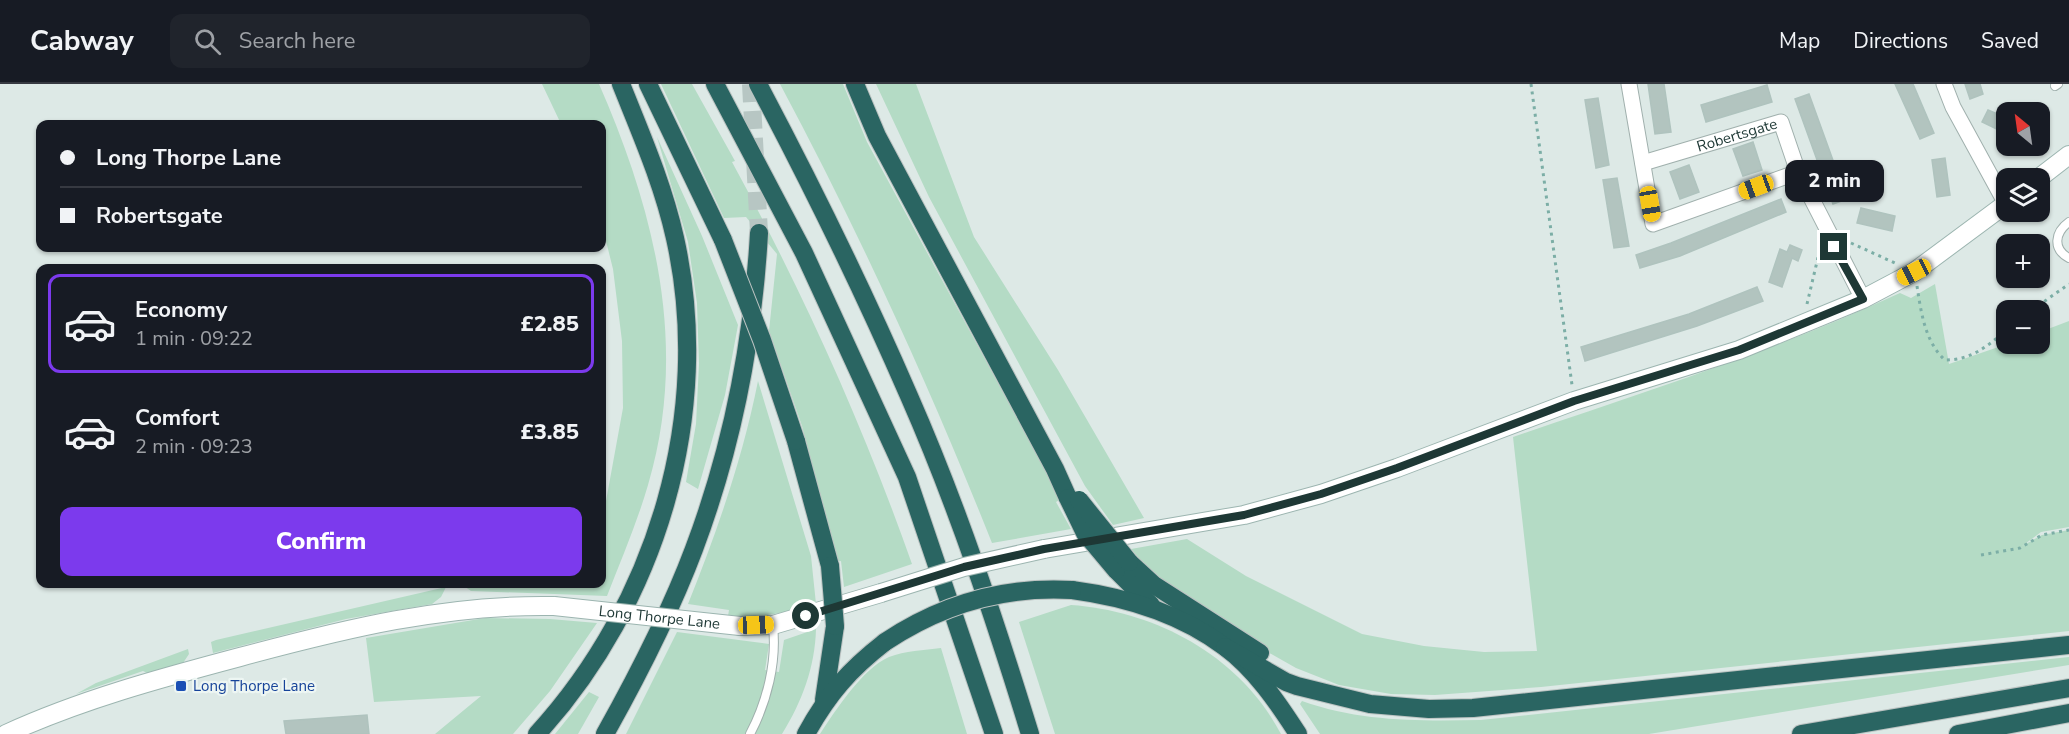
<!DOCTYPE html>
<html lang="en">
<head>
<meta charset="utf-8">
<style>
	body { margin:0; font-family:"Nunito Sans",sans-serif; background:#20242c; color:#f1f3f6; height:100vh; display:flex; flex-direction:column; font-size:22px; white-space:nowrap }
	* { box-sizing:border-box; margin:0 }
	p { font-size:20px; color:#9ea1a6 }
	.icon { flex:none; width:33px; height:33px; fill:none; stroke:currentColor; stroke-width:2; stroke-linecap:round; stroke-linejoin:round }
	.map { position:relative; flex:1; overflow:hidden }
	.side { position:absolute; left:36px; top:180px; width:570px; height:324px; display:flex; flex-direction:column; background:#171b24; border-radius:12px; box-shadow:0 2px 4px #0004 }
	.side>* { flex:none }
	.hud { position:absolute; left:36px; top:36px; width:570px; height:132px; border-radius:12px; box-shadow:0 2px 4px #0004; display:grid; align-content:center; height:132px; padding:0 24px; background:#171b24 }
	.needle { width:39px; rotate:331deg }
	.buttons { position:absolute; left:1996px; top:18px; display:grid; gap:12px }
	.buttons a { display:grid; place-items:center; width:54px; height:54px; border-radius:12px; background:#171b24; box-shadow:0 2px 4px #0004; font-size:30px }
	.end { position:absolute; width:27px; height:27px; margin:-14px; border:8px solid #1e3835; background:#fff; box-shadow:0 0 0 3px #fff }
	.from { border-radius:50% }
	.bubble { position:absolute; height:42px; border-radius:12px; background:#171b24; box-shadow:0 2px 4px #0004; font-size:20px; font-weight:800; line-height:42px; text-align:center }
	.car { position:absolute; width:18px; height:36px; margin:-18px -9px; border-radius:8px; box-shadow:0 0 4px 2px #0007; background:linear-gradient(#f5c518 24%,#345 0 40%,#f5c518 0 76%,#345 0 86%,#f5c518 0) }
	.hud b { display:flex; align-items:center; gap:21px; height:57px; font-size:22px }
	.hud b+b { border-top:2px solid #363941 }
	.hud i { width:15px; height:15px; background:#f1f3f6 }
	ul { padding:10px 0 0; list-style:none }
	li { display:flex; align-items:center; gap:18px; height:99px; margin:0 12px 9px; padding:0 12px; border:3px solid transparent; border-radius:12px }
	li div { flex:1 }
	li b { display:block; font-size:22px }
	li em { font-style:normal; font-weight:800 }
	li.selected { border-color:#7c3aed }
	li>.icon { width:54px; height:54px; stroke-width:1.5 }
	.action { display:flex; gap:12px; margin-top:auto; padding:12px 24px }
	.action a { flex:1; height:69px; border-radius:12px; background:#7c3aed; color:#fff; font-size:24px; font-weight:800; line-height:69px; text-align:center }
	header { display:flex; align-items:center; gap:36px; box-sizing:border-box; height:84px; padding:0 30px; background:#171b24; border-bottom:2px solid #363941 }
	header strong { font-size:28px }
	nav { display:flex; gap:33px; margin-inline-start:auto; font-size:21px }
	.search { width:420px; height:54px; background:#20242c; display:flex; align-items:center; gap:15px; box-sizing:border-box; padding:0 21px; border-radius:12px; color:#9ea1a6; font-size:22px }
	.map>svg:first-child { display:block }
</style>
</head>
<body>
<header>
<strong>Cabway</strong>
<div class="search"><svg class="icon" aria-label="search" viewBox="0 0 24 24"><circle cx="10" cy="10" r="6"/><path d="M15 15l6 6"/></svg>Search here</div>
<nav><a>Map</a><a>Directions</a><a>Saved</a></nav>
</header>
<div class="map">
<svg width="2069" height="650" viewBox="0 0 2069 650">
	<rect width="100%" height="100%" fill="#dde9e6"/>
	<g fill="#b4dbc5">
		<path d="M 542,0 L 599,0 C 655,128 689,263 648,401 C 637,439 621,476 607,512 L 471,507 L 461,500 L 602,500 L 602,439 L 623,324 L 622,257 L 613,185 L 602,141 L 602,40 L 561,40 Z"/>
		<path d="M 661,0 L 692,0 L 735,77 L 732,78 C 803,208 863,341 912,480 L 844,503 L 841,477 L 837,478 L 802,342 L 769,247 L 777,170 L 746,133 L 724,134 Z"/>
		<path d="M 780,0 L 843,0 L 867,58 L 1061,415 L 1056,418 L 1071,445 L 992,459 C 930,303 859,148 780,0 Z"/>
		<path d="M 876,0 L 916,0 L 974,153 L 1058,286 L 1144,434 L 1113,441 L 1085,402 L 929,113 Z"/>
		<path d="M 657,53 L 702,152 L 738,241 L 725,311 L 698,405 L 686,398 L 696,340 L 699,280 L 697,219 L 688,158 Z"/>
		<path d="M 1935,200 L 1949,280 L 2007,260 L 2040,260 L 2040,248 L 2069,237 L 2069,443 L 2041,448 L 2022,462 L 2042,451 L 2069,446 L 2069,547 L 1541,603 L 1435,611 L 1391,610 L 1339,601 L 1296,584 L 1257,562 L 1157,495 L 1131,465 L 1187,455 L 1246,492 L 1362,550 L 1424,562 L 1484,568 L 1537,567 L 1513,353 C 1643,308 1775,267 1900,209 L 1911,214 Z"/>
		<path d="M 758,297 L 811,472 L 816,520 C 786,528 760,535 728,532 L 729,526 L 688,520 C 717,448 743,373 758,297 Z"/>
		<path d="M 446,503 L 441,513 L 432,520 L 346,535 L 213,569 L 211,558 L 216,556 Z"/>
		<path d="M 1071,521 C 1156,527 1240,572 1281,650 L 1055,650 L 1019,538 Z"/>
		<path d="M 485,534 L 550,535 L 597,539 L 550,607 L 513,650 L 435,650 L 481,612 L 374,618 L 366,554 Z"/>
		<path d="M 816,545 C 815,583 802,618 782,650 L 626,650 L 677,548 L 769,560 L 765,586 L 779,588 L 784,556 Z"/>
		<path d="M 941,564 L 967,650 L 820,650 C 835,627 863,584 889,573 C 905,567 924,566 941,564 Z"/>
		<path d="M 188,565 L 189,570 L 183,579 L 147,589 L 143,587 L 76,610 L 96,599 Z"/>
		<path d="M 2069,573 L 2069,581 L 1649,650 L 1320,650 L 1300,620 L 1302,617 C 1361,638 1419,637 1481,636 Z"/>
		<path d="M 589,608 L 599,613 L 578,650 L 555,650 Z"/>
	</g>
	<g fill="#b2c4bf" stroke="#afc3be" stroke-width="1.5">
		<path d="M 1648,0 L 1664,0 L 1671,48 L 1655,50 Z"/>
		<path d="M 1895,0 L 1913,0 L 1934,49 L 1920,55 Z"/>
		<path d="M 1965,0 L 1980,0 L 1983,10 L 1970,15 Z"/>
		<path d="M 1767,1 L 1772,18 L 1706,38 L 1701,21 Z"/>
		<path d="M 1809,10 L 1847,115 L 1833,120 L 1795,15 Z"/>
		<path d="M 1598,14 L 1609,81 L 1596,84 L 1585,16 Z"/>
		<path d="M 1988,26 L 2007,34 L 2007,50 L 1982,38 Z"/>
		<path d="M 1753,58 L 1762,86 L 1743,92 L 1733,65 Z"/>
		<path d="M 1945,74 L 1950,111 L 1937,113 L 1932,76 Z"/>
		<path d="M 1689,81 L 1699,108 L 1680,115 L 1670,88 Z"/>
		<path d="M 1617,94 L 1629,162 L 1614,164 L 1603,96 Z"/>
		<path d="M 1781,115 L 1786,128 L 1680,172 L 1640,184 L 1636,171 L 1671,159 Z"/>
		<path d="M 1861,124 L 1895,132 L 1892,147 L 1857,139 Z"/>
		<path d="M 1790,161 L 1802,166 L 1798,177 L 1792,174 L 1782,203 L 1769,198 L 1780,165 L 1787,168 Z"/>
		<path d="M 1757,203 L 1763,217 L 1697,242 L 1585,277 L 1581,263 L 1689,230 Z"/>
		<path d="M 367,631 L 369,650 L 286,650 L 284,637 Z"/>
	</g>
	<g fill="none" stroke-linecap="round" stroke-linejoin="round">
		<path stroke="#b7c6c3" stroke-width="18" stroke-dasharray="18 9" stroke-linecap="butt" d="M 751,0 L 759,149"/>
		<defs>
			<g id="lane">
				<path d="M 2055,2 L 2058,0"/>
				<path d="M 2069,138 C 2055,148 2052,165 2069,174"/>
				<path d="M 750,650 C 767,618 777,578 773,542"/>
			</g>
			<g id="street">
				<path d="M 1629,0 L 1653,140 L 1798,88"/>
				<path d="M 1944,0 L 1953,23 L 2006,120"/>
				<path id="s1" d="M 1643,79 L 1781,38 L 1798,88 L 1863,215"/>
			</g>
			<g id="secondary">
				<path d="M 2039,94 L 2069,71"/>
				<path d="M 1044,465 L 1244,431 L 1321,410 L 1397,384 L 1574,317 L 1739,266 L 1863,215 L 1914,188 L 2007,119"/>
				<path d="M 740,542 L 773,541 L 881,509"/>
				<path d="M 6,650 C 80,616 161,594 240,573 C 344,545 445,520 554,522"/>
			</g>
			<g id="highway">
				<path d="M 648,0 L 723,156"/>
				<path d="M 715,0 L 804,169 L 907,393 L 994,650"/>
				<path d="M 758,0 C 812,102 863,206 909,312 C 957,421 995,536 1030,650"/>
				<path d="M 855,0 L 877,52 L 1055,385 L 1068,414"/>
				<path d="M 796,357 L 830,482"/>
				<path d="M 1129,478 L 1154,501 L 1260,569"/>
				<path d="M 1116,486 L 1151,521"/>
				<path d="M 1072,506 C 1125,513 1181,530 1225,563 C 1255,585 1278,619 1298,650"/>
				<path d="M 1225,563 L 1286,598 L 1297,602 L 1370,620 L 1429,625 L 1473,624 L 2069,561"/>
				<path d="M 824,616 L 835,542"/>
				<path d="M 537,650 C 657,519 714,329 675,154 C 663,100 641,50 621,0"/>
				<path d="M 605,650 C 638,591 670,529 694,465 C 732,364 753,256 759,149"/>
				<path d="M 806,650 C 828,610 849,586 885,558"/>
				<path d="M 1801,650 L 2069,604"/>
				<path d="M 1958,650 L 2069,629"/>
			</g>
		</defs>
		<use href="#lane" stroke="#a0b0ad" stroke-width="10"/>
		<use href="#street" stroke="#a0b0ad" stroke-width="17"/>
		<use href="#secondary" stroke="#9cb5b0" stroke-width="20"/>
		<use href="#highway" stroke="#bcc3c2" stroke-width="20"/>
		<g stroke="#7caea6" stroke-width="3" stroke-dasharray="3 4.5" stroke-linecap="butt">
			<path d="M 1531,0 L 1572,301"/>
			<path d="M 1851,159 L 1897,180"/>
			<path d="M 1917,202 C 1921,228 1925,258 1945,276 C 1972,276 1987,262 2007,246"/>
			<path d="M 1807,220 L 1820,165"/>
			<path d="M 2032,226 L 2069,200"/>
			<path d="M 1981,471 L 2020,464 L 2042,451 L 2069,446"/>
		</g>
		<use href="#lane" stroke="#fff" stroke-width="8"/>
		<use href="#street" stroke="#fff" stroke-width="15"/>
		<use href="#secondary" stroke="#fff" stroke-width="18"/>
		<use href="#highway" stroke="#2a6562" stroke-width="18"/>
		<defs>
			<g id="secondary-bridge">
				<path d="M 881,509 L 964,483 L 1044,465"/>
				<path id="s2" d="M 554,522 L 740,542"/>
			</g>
			<g id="highway-bridge">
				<path d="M 723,156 L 762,256 L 796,357"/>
				<path d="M 1068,414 L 1085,449 L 1116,486"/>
				<path d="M 1079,416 L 1129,478"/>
				<path d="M 830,482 L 835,542"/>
				<path d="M 885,558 C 942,520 1003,502 1072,506"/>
			</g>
		</defs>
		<use href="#secondary-bridge" stroke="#9cb5b0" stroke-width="20" stroke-linecap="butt"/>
		<use href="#highway-bridge" stroke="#bcc3c2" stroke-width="20" stroke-linecap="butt"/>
		<use href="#secondary-bridge" stroke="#fff" stroke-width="18"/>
		<use href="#highway-bridge" stroke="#2a6562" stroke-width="18"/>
	</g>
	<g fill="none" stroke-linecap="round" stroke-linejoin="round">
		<path stroke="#1e3835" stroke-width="8" d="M 806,532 L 964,483 L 1044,465 L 1244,431 L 1321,410 L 1397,384 L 1574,317 L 1739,266 L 1863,215 L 1834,163"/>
	</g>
	<rect fill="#1a4fb4" stroke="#edf6f3" stroke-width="2" x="175" y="596" width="12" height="12" rx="3"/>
	<g text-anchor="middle" stroke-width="4.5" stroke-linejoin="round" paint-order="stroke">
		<g font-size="15" fill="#1e3835" stroke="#edf6f3">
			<text dy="5" stroke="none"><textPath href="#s1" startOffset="98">Robertsgate</textPath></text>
			<text dy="5" stroke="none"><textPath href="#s2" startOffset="106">Long Thorpe Lane</textPath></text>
		</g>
		<g font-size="15" fill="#164399" stroke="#edf6f3" text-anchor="start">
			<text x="193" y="607">Long Thorpe Lane</text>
		</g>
	</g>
</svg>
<div class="buttons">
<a><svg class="needle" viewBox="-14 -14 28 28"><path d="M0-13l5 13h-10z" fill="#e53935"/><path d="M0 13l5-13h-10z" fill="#9ea1a6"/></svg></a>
<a><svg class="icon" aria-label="layers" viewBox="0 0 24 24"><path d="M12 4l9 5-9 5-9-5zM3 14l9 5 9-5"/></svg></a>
<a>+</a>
<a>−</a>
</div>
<i class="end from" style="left:806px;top:532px"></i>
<i class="end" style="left:1834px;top:163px"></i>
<div class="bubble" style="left:1785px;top:76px;width:99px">2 min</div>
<i class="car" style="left:1756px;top:103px;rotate:250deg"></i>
<i class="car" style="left:1650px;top:120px;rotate:170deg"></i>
<i class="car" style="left:1914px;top:188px;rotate:243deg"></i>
<i class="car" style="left:756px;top:541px;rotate:88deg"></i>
<div class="hud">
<b><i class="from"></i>Long Thorpe Lane</b>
<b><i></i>Robertsgate</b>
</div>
<section class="side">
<ul>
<li class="selected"><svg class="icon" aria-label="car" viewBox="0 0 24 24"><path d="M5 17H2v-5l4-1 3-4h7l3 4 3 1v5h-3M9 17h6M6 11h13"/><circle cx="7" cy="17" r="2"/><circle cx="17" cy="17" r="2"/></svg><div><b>Economy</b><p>1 min · 09:22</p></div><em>£2.85</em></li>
<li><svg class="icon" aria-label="car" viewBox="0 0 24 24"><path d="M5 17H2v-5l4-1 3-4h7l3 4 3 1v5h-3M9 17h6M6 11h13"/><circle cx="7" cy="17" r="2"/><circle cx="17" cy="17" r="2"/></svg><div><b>Comfort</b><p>2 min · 09:23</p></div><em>£3.85</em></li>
</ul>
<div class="action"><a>Confirm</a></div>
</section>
</div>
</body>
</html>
